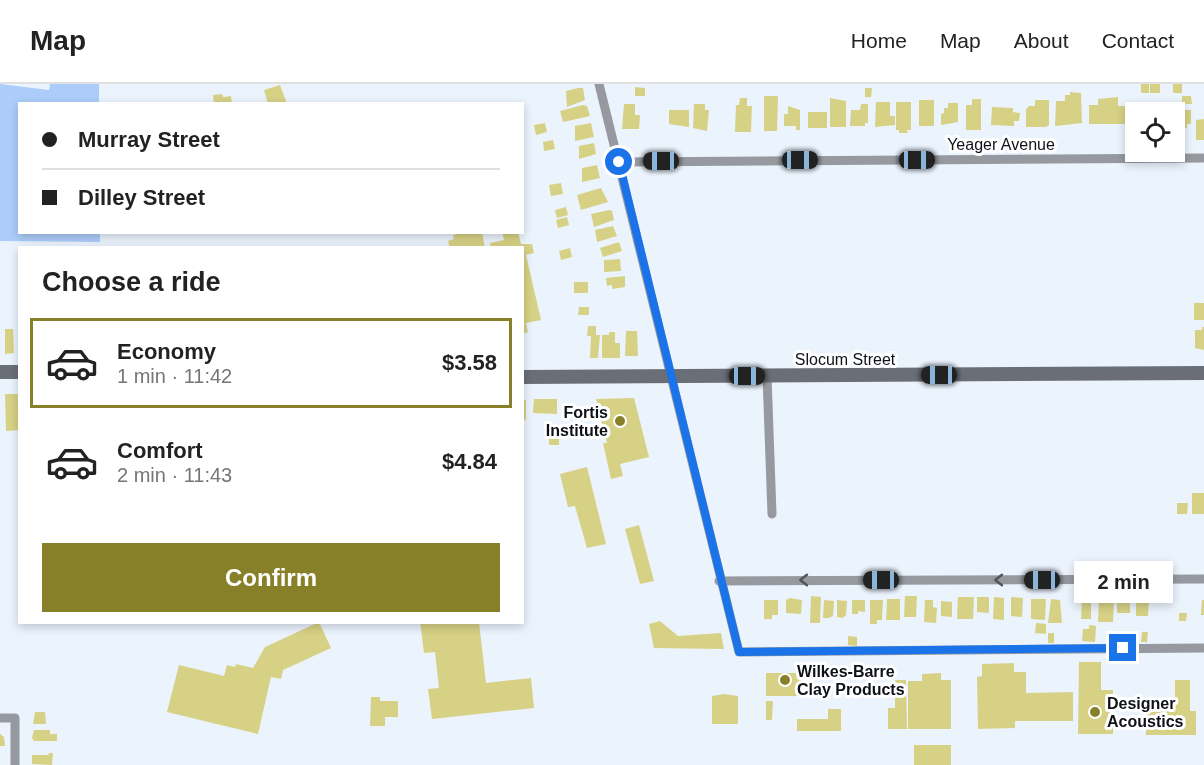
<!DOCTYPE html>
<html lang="en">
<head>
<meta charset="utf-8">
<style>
	body { margin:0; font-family:Helvetica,sans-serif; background:#f2f2f2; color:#222; height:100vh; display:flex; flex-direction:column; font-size:22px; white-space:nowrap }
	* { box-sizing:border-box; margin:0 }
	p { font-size:20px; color:#767676 }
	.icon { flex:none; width:33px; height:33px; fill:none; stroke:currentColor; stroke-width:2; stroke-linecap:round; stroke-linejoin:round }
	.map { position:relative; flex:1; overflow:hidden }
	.panel { position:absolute; left:18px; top:162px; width:506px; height:378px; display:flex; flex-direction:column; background:#fff; border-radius:0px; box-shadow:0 3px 9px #0003 }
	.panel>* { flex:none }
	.guide { position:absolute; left:18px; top:18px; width:506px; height:132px; border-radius:0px; box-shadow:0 3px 9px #0003; display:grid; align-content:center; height:132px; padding:0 24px; background:#fff }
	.buttons { position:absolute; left:1125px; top:18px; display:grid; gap:12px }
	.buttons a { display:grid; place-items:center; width:60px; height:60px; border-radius:0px; background:#fff; box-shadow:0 3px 9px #0003; font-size:30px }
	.end { position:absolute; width:27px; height:27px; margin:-14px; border:8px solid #1a73e8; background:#fff; box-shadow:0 0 0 3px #fff }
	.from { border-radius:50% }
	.bubble { position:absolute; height:42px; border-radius:0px; background:#fff; box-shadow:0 3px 9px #0003; font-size:20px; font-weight:700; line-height:42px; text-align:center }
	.car { position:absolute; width:18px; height:36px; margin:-18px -9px; border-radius:8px; box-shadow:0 0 4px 2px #0007; background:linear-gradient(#222 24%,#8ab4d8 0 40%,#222 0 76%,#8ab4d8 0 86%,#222 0) }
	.guide b { display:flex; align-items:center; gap:21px; height:57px; font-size:22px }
	.guide b+b { border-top:2px solid #e0e0e0 }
	.guide i { width:15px; height:15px; background:#222 }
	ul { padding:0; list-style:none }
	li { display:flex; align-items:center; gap:18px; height:90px; margin:0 12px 9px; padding:0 12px; border:3px solid transparent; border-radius:0px }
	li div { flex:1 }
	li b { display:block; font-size:22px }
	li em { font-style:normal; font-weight:700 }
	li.current { border-color:#888028 }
	li>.icon { width:54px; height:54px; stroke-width:1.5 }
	h2 { padding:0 24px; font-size:27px; line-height:72px }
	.action { display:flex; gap:12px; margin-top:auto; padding:12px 24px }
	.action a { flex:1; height:69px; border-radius:0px; background:#888028; color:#fff; font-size:24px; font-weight:700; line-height:69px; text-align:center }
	header { display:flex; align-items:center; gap:36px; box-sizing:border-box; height:84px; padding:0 30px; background:#fff; border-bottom:2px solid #e0e0e0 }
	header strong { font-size:28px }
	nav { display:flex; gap:33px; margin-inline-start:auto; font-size:21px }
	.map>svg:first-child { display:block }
</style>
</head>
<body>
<header>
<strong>Map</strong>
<nav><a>Home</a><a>Map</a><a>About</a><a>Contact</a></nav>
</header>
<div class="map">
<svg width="1204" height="681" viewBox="0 0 1204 681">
	<rect width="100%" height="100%" fill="#ebf3fd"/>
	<path fill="#accdfa" d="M 0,0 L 49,6 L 50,0 L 99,0 L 99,19 L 20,20 L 20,148 L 100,149 L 100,158 L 0,157 Z"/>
	<g fill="#d7d186">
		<rect x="1141" y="0" width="8" height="9"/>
		<rect x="1150" y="0" width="10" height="9"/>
		<rect x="1173" y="0" width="9" height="9"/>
		<path d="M 280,1 L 287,20 L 268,20 L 264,6 Z"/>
		<path d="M 635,3 L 645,4 L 645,12 L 635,12 Z"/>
		<path d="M 578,4 L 583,4 L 585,16 L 567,23 L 566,7 Z"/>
		<path d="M 865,4 L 872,4 L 871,13 L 865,13 Z"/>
		<path d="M 1070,8 L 1081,9 L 1082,39 L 1055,42 L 1056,17 L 1065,17 L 1065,11 L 1070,11 Z"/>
		<path d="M 222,10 L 223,13 L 231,12 L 232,20 L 214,20 L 213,11 Z"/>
		<path d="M 764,12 L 778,12 L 777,47 L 764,47 Z"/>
		<path d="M 1182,12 L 1191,12 L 1192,20 L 1182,20 Z"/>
		<path d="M 1118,13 L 1118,22 L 1126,22 L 1126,40 L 1089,40 L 1089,21 L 1098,21 L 1098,15 Z"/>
		<path d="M 740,14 L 747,14 L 747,22 L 752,22 L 751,48 L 735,48 L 736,21 L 739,21 Z"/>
		<path d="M 830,14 L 846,17 L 846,43 L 830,43 Z"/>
		<path d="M 972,15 L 981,15 L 981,46 L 966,46 L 966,21 L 972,21 Z"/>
		<rect x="919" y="16" width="15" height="26"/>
		<path d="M 1035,16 L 1049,16 L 1049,41 L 1046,43 L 1026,43 L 1026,25 L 1029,22 L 1035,22 Z"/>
		<path d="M 876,18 L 890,18 L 890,32 L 895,32 L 895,41 L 875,43 Z"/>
		<path d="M 896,18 L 911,18 L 911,46 L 907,46 L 908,49 L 899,49 L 899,46 L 896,46 Z"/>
		<path d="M 948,19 L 958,19 L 958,38 L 941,41 L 941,30 L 944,29 L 944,24 L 948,24 Z"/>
		<path d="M 624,20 L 635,20 L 635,31 L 640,31 L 639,45 L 622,45 Z"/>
		<path d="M 694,20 L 705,20 L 705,26 L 709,26 L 707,47 L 693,44 Z"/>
		<path d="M 861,20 L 868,20 L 868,39 L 865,39 L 865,42 L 850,42 L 851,26 L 860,26 Z"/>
		<path d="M 583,21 L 587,22 L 590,32 L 563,38 L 560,27 Z"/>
		<path d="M 788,22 L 800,26 L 800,46 L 796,46 L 796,42 L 784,42 L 784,30 L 788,30 Z"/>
		<rect x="1153" y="22" width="12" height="6"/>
		<path d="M 992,23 L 1013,24 L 1013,28 L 1020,29 L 1019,37 L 1014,37 L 1014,42 L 991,41 Z"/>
		<path d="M 1146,25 L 1146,28 L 1136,28 L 1136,41 L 1130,40 L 1132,26 Z"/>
		<path d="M 669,26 L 689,26 L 689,43 L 669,40 Z"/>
		<path d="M 1177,26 L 1191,26 L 1191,40 L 1187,40 L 1187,44 L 1177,44 Z"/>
		<rect x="808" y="28" width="19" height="16"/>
		<path d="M 1204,35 L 1204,56 L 1196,56 L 1196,36 Z"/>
		<path d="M 545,39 L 547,48 L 536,51 L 534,41 Z"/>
		<path d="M 591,39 L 594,53 L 575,57 L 575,42 Z"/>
		<path d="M 553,56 L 555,65 L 544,67 L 543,58 Z"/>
		<path d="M 594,59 L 596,70 L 579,75 L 579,62 Z"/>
		<path d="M 597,81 L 600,94 L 582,98 L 582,84 Z"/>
		<path d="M 561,99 L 563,110 L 551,112 L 549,101 Z"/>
		<path d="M 601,104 L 608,118 L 581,126 L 577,111 Z"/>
		<path d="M 566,123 L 568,131 L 557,134 L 555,126 Z"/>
		<path d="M 609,126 L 612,127 L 614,136 L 594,143 L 591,130 Z"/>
		<path d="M 567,133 L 569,141 L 558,144 L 556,136 Z"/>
		<path d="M 613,142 L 617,152 L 597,158 L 595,146 Z"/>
		<path d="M 464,148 L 482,148 L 485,164 L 450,164 L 448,157 L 454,155 L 453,151 Z"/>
		<path d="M 502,148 L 518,148 L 521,160 L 532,160 L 534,169 L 526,171 L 541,236 L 526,239 L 528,248 L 522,250 L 522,164 L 491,164 L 490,159 L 504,156 Z"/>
		<path d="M 619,158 L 622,167 L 603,173 L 600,164 Z"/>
		<path d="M 570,164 L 572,173 L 561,176 L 559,167 Z"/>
		<path d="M 620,175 L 621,187 L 604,188 L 604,176 Z"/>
		<path d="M 625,192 L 625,203 L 612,205 L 612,201 L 607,202 L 606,194 Z"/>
		<rect x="574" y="198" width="14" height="11"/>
		<rect x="1194" y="219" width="10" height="17"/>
		<path d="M 579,223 L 589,223 L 589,231 L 578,231 Z"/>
		<path d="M 588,242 L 596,242 L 596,251 L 600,251 L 598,274 L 590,274 L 591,252 L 587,252 Z"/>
		<path d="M 1202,243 L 1204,243 L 1204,266 L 1195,264 L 1195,246 L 1202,246 Z"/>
		<path d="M 5,245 L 13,245 L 14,269 L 5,270 Z"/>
		<path d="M 626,247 L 637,247 L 638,272 L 625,272 Z"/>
		<path d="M 609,248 L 615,248 L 615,259 L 620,259 L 620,274 L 602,274 L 602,251 L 609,251 Z"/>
		<path d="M 5,310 L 19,310 L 20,346 L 6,347 Z"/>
		<path d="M 634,314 L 649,373 L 620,380 L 623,392 L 611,395 L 603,359 L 607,359 L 596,315 Z"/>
		<path d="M 534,315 L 557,315 L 557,330 L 533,329 Z"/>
		<path d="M 526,316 L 526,335 L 522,338 L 522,317 Z"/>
		<path d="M 549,352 L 559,353 L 559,361 L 549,361 Z"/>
		<path d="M 587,383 L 606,460 L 587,464 L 575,422 L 568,423 L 560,390 Z"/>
		<rect x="1192" y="409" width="12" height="21"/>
		<path d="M 1177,419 L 1188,419 L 1187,430 L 1177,430 Z"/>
		<path d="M 639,441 L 654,497 L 640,500 L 625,445 Z"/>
		<path d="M 811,512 L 821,513 L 820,539 L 810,539 Z"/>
		<path d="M 905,512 L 917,512 L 916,533 L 904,533 Z"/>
		<path d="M 958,513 L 974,513 L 973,535 L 957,535 Z"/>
		<path d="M 977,513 L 989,513 L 989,529 L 977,528 Z"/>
		<path d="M 994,513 L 1004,514 L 1004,536 L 993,535 Z"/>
		<path d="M 1011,513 L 1023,514 L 1022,533 L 1011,532 Z"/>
		<path d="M 1117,513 L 1130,514 L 1130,529 L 1117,529 Z"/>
		<path d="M 790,514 L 802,516 L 801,530 L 786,529 L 786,516 Z"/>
		<path d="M 1082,514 L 1091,514 L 1091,535 L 1081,535 Z"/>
		<path d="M 1099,514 L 1114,515 L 1113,538 L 1098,538 Z"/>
		<path d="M 1136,514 L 1149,514 L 1148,532 L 1136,532 Z"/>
		<path d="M 887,515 L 900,515 L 900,536 L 886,536 Z"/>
		<path d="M 1031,515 L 1046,515 L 1045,536 L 1031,535 Z"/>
		<path d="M 1051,515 L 1060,516 L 1062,539 L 1048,539 Z"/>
		<path d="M 764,516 L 778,516 L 778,531 L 772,531 L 772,535 L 764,535 Z"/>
		<path d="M 824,516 L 834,517 L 833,532 L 829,534 L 823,534 Z"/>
		<path d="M 837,516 L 847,517 L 846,531 L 843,534 L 837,533 Z"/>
		<path d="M 852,516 L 865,516 L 865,528 L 858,527 L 858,530 L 852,530 Z"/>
		<path d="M 870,516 L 883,516 L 882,536 L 877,536 L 877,540 L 870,540 Z"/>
		<path d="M 925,516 L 933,516 L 933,523 L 937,524 L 936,539 L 924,538 Z"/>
		<path d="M 1202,516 L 1204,516 L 1204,531 L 1201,531 Z"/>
		<path d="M 941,517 L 952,518 L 952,533 L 941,532 Z"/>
		<path d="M 1179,529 L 1187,529 L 1186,537 L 1179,537 Z"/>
		<path d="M 660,537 L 678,552 L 721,549 L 724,565 L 654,564 L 649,540 Z"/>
		<path d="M 319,538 L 331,564 L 283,586 L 281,595 L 271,593 L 258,650 L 167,628 L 179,581 L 224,592 L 227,581 L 235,583 L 236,580 L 253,584 L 265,563 Z"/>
		<path d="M 420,538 L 479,538 L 486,599 L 531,594 L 534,624 L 432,635 L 428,605 L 439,604 L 435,568 L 424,569 Z"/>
		<path d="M 1036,539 L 1046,540 L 1046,550 L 1035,549 Z"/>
		<path d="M 1089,541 L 1096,542 L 1095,558 L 1082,557 L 1083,545 L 1089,545 Z"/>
		<path d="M 1142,548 L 1148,548 L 1147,558 L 1141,558 Z"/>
		<rect x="1048" y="549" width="6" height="10"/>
		<path d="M 848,552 L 857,553 L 857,562 L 848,561 Z"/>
		<path d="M 1079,578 L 1101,578 L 1101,606 L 1113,606 L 1113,650 L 1078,650 Z"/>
		<path d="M 1014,579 L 1014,588 L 1026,588 L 1026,609 L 1073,608 L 1073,637 L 1015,637 L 1015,644 L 978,645 L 977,593 L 982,592 L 982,580 Z"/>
		<path d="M 766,589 L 804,589 L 801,612 L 766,612 Z"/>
		<path d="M 941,589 L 941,596 L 951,596 L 951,645 L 908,645 L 908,597 L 922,597 L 922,590 Z"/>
		<path d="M 895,596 L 906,596 L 907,645 L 888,645 L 888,624 L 895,624 Z"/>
		<path d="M 1175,596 L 1190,596 L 1190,627 L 1196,627 L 1196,651 L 1146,651 L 1146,620 L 1168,620 L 1168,627 L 1175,627 Z"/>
		<path d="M 724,610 L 738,612 L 738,640 L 712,640 L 712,612 Z"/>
		<path d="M 371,613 L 380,613 L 380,617 L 398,617 L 398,633 L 385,633 L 385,642 L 370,642 Z"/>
		<path d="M 766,617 L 773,617 L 772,636 L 766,636 Z"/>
		<path d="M 828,625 L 841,625 L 841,647 L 797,647 L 797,635 L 828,635 Z"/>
		<path d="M 35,628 L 45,628 L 46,640 L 33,640 Z"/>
		<path d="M 34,646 L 50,646 L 50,650 L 57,650 L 57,657 L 34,657 L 32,654 Z"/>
		<path d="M 0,650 L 4,653 L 5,662 L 0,662 Z"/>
		<rect x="914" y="661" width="37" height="20"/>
		<path d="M 49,669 L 53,669 L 52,681 L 32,680 L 32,671 L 48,671 Z"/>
	</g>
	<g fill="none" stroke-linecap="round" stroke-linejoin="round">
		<g stroke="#96999f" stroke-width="9">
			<path d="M 599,0 L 739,568 L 1204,564"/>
			<path d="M 619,78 L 1204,74"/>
			<path d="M 767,292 L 772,430"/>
			<path d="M 719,497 L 1204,495"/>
			<path d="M 0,634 L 15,634 L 15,681"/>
		</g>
		<g stroke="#6a6f77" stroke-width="14">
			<path d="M 0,288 L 20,288"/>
			<path d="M 522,293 L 1204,289"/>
		</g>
	</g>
	<defs><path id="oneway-chevron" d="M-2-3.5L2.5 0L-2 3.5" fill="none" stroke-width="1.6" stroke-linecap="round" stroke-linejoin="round" transform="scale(1.5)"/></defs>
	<g stroke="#52555a">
		<use href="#oneway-chevron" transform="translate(804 496) rotate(180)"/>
		<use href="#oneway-chevron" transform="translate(999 496) rotate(180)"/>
	</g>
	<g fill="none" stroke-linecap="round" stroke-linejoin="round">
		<path stroke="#1a73e8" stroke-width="8" d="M 619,78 L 739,568 L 1123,564"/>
	</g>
	<g fill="#888028" stroke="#fff" stroke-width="2">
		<circle cx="620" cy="337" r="6"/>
		<circle cx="785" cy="596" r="6"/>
		<circle cx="1095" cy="628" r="6"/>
	</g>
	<g text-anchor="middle" stroke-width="6" stroke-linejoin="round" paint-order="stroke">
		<g font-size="16" fill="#0e1116" stroke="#fff">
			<text x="1001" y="66">Yeager Avenue</text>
			<text x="845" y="281">Slocum Street</text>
		</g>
		<g font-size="16" font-weight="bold" fill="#0e1116" stroke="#fff" text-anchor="start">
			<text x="608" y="334" text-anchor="end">Fortis<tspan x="608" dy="18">Institute</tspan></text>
			<text x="797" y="593">Wilkes-Barre<tspan x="797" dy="18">Clay Products</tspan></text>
			<text x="1107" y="625">Designer<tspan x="1107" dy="18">Acoustics</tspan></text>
		</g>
	</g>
</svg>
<div class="buttons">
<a><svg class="icon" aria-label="locate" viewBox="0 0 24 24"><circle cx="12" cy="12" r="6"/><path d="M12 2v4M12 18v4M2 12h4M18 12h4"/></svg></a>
</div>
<i class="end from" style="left:619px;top:78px"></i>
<i class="end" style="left:1123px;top:564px"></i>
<div class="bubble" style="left:1074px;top:477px;width:99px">2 min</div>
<i class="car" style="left:800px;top:76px;rotate:90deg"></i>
<i class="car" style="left:917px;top:76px;rotate:90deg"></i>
<i class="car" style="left:661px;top:77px;rotate:270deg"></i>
<i class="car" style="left:939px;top:291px;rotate:270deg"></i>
<i class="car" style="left:747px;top:292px;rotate:90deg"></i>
<i class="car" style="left:881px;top:496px;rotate:270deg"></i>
<i class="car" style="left:1042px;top:496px;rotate:270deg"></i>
<div class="guide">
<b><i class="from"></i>Murray Street</b>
<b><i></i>Dilley Street</b>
</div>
<section class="panel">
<h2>Choose a ride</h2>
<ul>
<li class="current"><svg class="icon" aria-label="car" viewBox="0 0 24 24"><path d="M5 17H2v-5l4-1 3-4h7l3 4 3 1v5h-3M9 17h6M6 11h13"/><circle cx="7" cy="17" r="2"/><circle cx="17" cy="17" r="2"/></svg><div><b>Economy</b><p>1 min · 11:42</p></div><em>$3.58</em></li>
<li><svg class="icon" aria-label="car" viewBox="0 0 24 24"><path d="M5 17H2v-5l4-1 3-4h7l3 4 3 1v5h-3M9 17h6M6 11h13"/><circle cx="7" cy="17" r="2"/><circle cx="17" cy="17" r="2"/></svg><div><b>Comfort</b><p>2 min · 11:43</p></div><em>$4.84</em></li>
</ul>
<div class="action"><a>Confirm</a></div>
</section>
</div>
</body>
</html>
